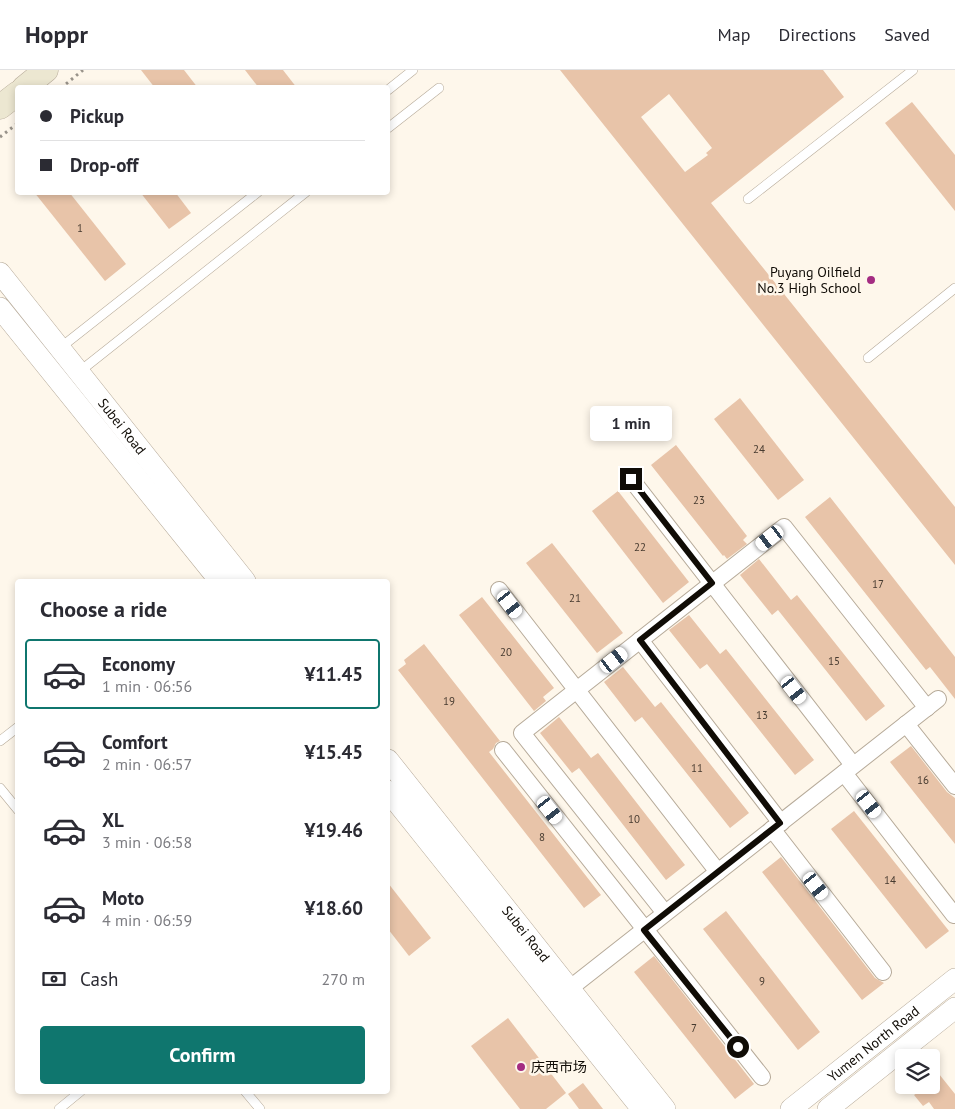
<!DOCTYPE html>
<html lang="en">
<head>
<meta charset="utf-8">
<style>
	body { margin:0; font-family:"PT Sans","Noto Sans SC",sans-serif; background:#f2f2f3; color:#2b2b33; height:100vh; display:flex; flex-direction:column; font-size:19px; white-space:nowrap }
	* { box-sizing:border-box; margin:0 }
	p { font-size:16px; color:#7c7c81 }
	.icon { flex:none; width:28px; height:28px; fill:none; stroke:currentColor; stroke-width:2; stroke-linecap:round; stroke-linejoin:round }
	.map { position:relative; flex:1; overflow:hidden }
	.details { position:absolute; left:15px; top:509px; width:375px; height:515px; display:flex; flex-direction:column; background:#fff; border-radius:5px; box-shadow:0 2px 8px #0003 }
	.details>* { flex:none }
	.guide { position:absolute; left:15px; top:15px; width:375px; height:110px; border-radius:5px; box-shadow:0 2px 8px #0003; display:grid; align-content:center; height:110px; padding:0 25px; background:#fff }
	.controls { position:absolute; left:895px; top:979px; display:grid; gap:10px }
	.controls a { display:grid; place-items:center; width:45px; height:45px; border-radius:5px; background:#fff; box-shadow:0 2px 8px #0003; font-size:25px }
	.end { position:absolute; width:22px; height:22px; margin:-11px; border:6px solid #100c06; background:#fff; box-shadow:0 0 0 2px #fff }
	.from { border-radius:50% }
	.bubble { position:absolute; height:35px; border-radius:5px; background:#fff; box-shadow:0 2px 8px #0003; font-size:16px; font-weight:700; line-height:35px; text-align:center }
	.car { position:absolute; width:15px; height:30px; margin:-15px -8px; border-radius:6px; box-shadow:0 0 4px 1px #0007; background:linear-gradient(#fff 24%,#345 0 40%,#fff 0 76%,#345 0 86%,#fff 0) }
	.guide b { display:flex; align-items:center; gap:18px; height:48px; font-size:19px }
	.guide b+b { border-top:1px solid #e1e1e2 }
	.guide i { width:12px; height:12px; background:#2b2b33 }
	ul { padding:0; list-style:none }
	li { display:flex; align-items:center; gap:15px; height:70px; margin:0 10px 8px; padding:0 15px; border:2px solid transparent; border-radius:5px }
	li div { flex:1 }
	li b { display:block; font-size:19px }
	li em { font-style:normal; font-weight:700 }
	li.selected { border-color:#0f766e }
	li>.icon { width:45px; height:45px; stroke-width:1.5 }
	h2 { padding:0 25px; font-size:22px; line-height:60px }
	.pay { display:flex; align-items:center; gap:12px; height:55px; padding:0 25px; font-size:19px }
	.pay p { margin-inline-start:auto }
	.button { display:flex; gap:10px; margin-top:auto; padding:10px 25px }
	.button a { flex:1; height:58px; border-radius:5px; background:#0f766e; color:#fff; font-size:20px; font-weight:700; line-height:58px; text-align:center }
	header { display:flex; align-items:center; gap:30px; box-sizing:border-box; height:70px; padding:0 25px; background:#fff; border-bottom:1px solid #e1e1e2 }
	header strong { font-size:24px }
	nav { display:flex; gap:28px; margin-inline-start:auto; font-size:18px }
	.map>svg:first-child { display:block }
</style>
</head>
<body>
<header>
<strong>Hoppr</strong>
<nav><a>Map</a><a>Directions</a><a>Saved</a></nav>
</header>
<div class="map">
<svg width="955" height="1039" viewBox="0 0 955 1039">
	<rect width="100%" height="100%" fill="#fef7eb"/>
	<g fill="#e8c4a9" fill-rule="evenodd">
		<path d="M 141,0 L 184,0 L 198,18 L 155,18 Z"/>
		<path d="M 245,0 L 283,0 L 297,18 L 259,18 Z"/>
		<path d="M 560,0 L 823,0 L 844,27 L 711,133 L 955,437 L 955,495 ZM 669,24 L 712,78 L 706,83 L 708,85 L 685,102 L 641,47 Z"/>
		<path d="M 912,32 L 955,85 L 955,141 L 885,53 Z"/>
		<path d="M 34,122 L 69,122 L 126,194 L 105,211 Z"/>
		<path d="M 140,122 L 175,122 L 191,143 L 169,159 Z"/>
		<path d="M 740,328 L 804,410 L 778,430 L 714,349 Z"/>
		<path d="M 676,375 L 747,466 L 743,470 L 747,474 L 727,489 L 724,485 L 723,486 L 651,395 Z"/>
		<path d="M 618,421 L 689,512 L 663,533 L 592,441 Z"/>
		<path d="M 830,427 L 955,587 L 955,629 L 930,597 L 926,600 L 805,447 Z"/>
		<path d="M 552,473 L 623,563 L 597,583 L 526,493 Z"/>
		<path d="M 759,489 L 791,530 L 797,525 L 885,636 L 866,651 L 778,540 L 772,545 L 740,505 Z"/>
		<path d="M 482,527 L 554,618 L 543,627 L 546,631 L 534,641 L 459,545 Z"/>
		<path d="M 689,545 L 720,584 L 726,579 L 814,690 L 795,705 L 707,594 L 700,599 L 669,560 Z"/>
		<path d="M 424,574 L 500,671 L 496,673 L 493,679 L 489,682 L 601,825 L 584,838 L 398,600 L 406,594 L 404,590 Z"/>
		<path d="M 623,597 L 655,637 L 661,632 L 749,743 L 730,758 L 642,647 L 635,652 L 604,612 Z"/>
		<path d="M 559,647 L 591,688 L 598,683 L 685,795 L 666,810 L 579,698 L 572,703 L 540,663 Z"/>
		<path d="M 911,676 L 947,722 L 955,728 L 955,774 L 890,692 Z"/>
		<path d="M 854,741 L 949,861 L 926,879 L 831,759 Z"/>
		<path d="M 781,787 L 875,908 L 884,913 L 862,930 L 762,802 Z"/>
		<path d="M 388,813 L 431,868 L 409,886 L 388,859 Z"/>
		<path d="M 726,841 L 820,962 L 798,980 L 703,859 Z"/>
		<path d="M 654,886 L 754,1014 L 735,1029 L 634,902 Z"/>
		<path d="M 508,948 L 566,1023 L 546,1039 L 520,1039 L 471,976 Z"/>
		<path d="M 931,994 L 955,1024 L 955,1039 L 934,1039 L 929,1032 L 923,1036 L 914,1025 L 920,1021 L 915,1015 L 931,1015 Z"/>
		<path d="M 583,1013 L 603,1039 L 579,1039 L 568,1024 Z"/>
	</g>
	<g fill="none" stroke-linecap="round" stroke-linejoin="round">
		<defs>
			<g id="service">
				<path d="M 388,20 L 413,0"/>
				<path d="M 388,58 L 439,18"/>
				<path d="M 748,129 L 913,0"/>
				<path d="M 60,278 L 258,122"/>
				<path d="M 868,288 L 955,218"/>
				<path d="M 79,302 L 306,122"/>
				<path d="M 0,671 L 18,657"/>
				<path d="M 0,718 L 18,740"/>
				<path d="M 245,1021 L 260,1039"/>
				<path d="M 59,1039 L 81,1021"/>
			</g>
			<g id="minor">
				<path d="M 631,409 L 853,695"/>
				<path d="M 499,520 L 718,802"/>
				<path d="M 640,570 L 781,753"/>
				<path d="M 906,654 L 955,716"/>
				<path d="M 503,680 L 762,1007"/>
				<path d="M 844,703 L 954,845"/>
				<path d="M 772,759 L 883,902"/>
				<path d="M 665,843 L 522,663 L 784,457 L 927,638"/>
				<path d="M 569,919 L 938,629"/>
			</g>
			<g id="tertiary">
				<path id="s1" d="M 0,203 L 245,511"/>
				<path d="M 0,238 L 220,511"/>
				<path id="s2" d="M 388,690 L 665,1039"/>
				<path d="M 388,721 L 642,1039"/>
				<path id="s3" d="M 791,1039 L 955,909"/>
				<path d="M 828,1039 L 955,938"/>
			</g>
			<g id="secondary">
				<path d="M 24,18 L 46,0"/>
				<path d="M 0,37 L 18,23"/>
			</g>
		</defs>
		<use href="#service" stroke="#b6aa99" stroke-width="10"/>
		<use href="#minor" stroke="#b6aa99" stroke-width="18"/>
		<use href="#tertiary" stroke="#b6aa99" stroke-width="22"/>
		<use href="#secondary" stroke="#b6aa99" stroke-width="25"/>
		<g stroke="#99938a" stroke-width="3" stroke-dasharray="2.5 4" stroke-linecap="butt">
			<path d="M 61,18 L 83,0"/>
			<path d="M 0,67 L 18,53"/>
		</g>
		<use href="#service" stroke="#fff" stroke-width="9"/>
		<use href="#minor" stroke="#fff" stroke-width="16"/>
		<use href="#tertiary" stroke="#fff" stroke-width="21"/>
		<use href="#secondary" stroke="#ece7d1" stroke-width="24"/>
	</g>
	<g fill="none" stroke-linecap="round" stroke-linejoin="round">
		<path stroke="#100c06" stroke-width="6" d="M 631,409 L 712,513 L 640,570 L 780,753 L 644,860 L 738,977"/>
	</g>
	<g fill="#a42c82" stroke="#fef7eb" stroke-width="2">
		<circle cx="871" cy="210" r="5"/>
		<circle cx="521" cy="997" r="5"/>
	</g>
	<g text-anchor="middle" stroke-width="5" stroke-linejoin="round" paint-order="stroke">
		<g font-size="11" fill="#463a2f">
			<text x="80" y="162">1</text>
			<text x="759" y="383">24</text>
			<text x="699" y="434">23</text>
			<text x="640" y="481">22</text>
			<text x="878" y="518">17</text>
			<text x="575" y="532">21</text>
			<text x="506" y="586">20</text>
			<text x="834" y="595">15</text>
			<text x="449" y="635">19</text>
			<text x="762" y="649">13</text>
			<text x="697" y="702">11</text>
			<text x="923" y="714">16</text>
			<text x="634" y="753">10</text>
			<text x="542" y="771">8</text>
			<text x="890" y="814">14</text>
			<text x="762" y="915">9</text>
			<text x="694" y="962">7</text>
		</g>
		<g font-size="14" fill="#100c06" stroke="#fef7eb" text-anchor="end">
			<text x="861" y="207">Puyang Oilfield<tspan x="861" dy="16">No.3 High School</tspan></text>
			<text x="531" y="1002" text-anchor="start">庆西市场</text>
		</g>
		<g font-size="14" fill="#100c06" stroke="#fef7eb">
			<text dy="5" stroke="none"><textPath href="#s1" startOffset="196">Subei Road</textPath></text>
			<text dy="5" stroke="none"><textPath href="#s2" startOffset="222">Subei Road</textPath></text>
			<text dy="5" stroke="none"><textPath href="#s3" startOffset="105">Yumen North Road</textPath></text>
		</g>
	</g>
</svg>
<div class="controls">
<a><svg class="icon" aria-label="layers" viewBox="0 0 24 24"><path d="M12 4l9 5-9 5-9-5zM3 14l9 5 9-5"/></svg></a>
</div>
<i class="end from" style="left:738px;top:977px"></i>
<i class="end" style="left:631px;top:409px"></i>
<div class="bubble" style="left:590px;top:336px;width:82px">1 min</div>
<i class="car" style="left:770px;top:468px;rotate:232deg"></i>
<i class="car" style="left:510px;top:534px;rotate:143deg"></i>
<i class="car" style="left:614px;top:590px;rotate:52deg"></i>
<i class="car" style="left:794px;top:620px;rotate:142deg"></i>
<i class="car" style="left:869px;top:734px;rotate:142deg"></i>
<i class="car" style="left:550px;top:740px;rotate:142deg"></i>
<i class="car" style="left:816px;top:816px;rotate:142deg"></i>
<div class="guide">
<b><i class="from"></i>Pickup</b>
<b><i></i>Drop-off</b>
</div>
<section class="details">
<h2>Choose a ride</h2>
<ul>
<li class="selected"><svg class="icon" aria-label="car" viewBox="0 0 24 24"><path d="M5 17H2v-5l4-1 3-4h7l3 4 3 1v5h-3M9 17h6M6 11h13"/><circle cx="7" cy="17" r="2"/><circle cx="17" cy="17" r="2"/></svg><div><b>Economy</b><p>1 min · 06:56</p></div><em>¥11.45</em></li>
<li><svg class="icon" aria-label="car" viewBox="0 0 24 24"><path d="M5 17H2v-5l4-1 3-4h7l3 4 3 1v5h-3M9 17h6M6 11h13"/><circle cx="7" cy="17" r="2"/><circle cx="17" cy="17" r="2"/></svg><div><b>Comfort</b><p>2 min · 06:57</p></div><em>¥15.45</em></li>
<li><svg class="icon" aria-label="car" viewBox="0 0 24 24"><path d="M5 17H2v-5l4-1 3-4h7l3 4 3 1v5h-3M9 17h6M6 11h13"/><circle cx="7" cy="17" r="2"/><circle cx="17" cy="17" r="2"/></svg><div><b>XL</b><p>3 min · 06:58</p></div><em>¥19.46</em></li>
<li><svg class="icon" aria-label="car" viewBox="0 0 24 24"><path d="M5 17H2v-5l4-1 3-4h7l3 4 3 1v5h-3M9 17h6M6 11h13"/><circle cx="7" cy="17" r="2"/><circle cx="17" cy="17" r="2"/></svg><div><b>Moto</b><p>4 min · 06:59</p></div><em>¥18.60</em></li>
</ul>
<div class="pay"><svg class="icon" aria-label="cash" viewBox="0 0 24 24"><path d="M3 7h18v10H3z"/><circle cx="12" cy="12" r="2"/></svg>Cash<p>270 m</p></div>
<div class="button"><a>Confirm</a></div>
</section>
</div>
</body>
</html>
